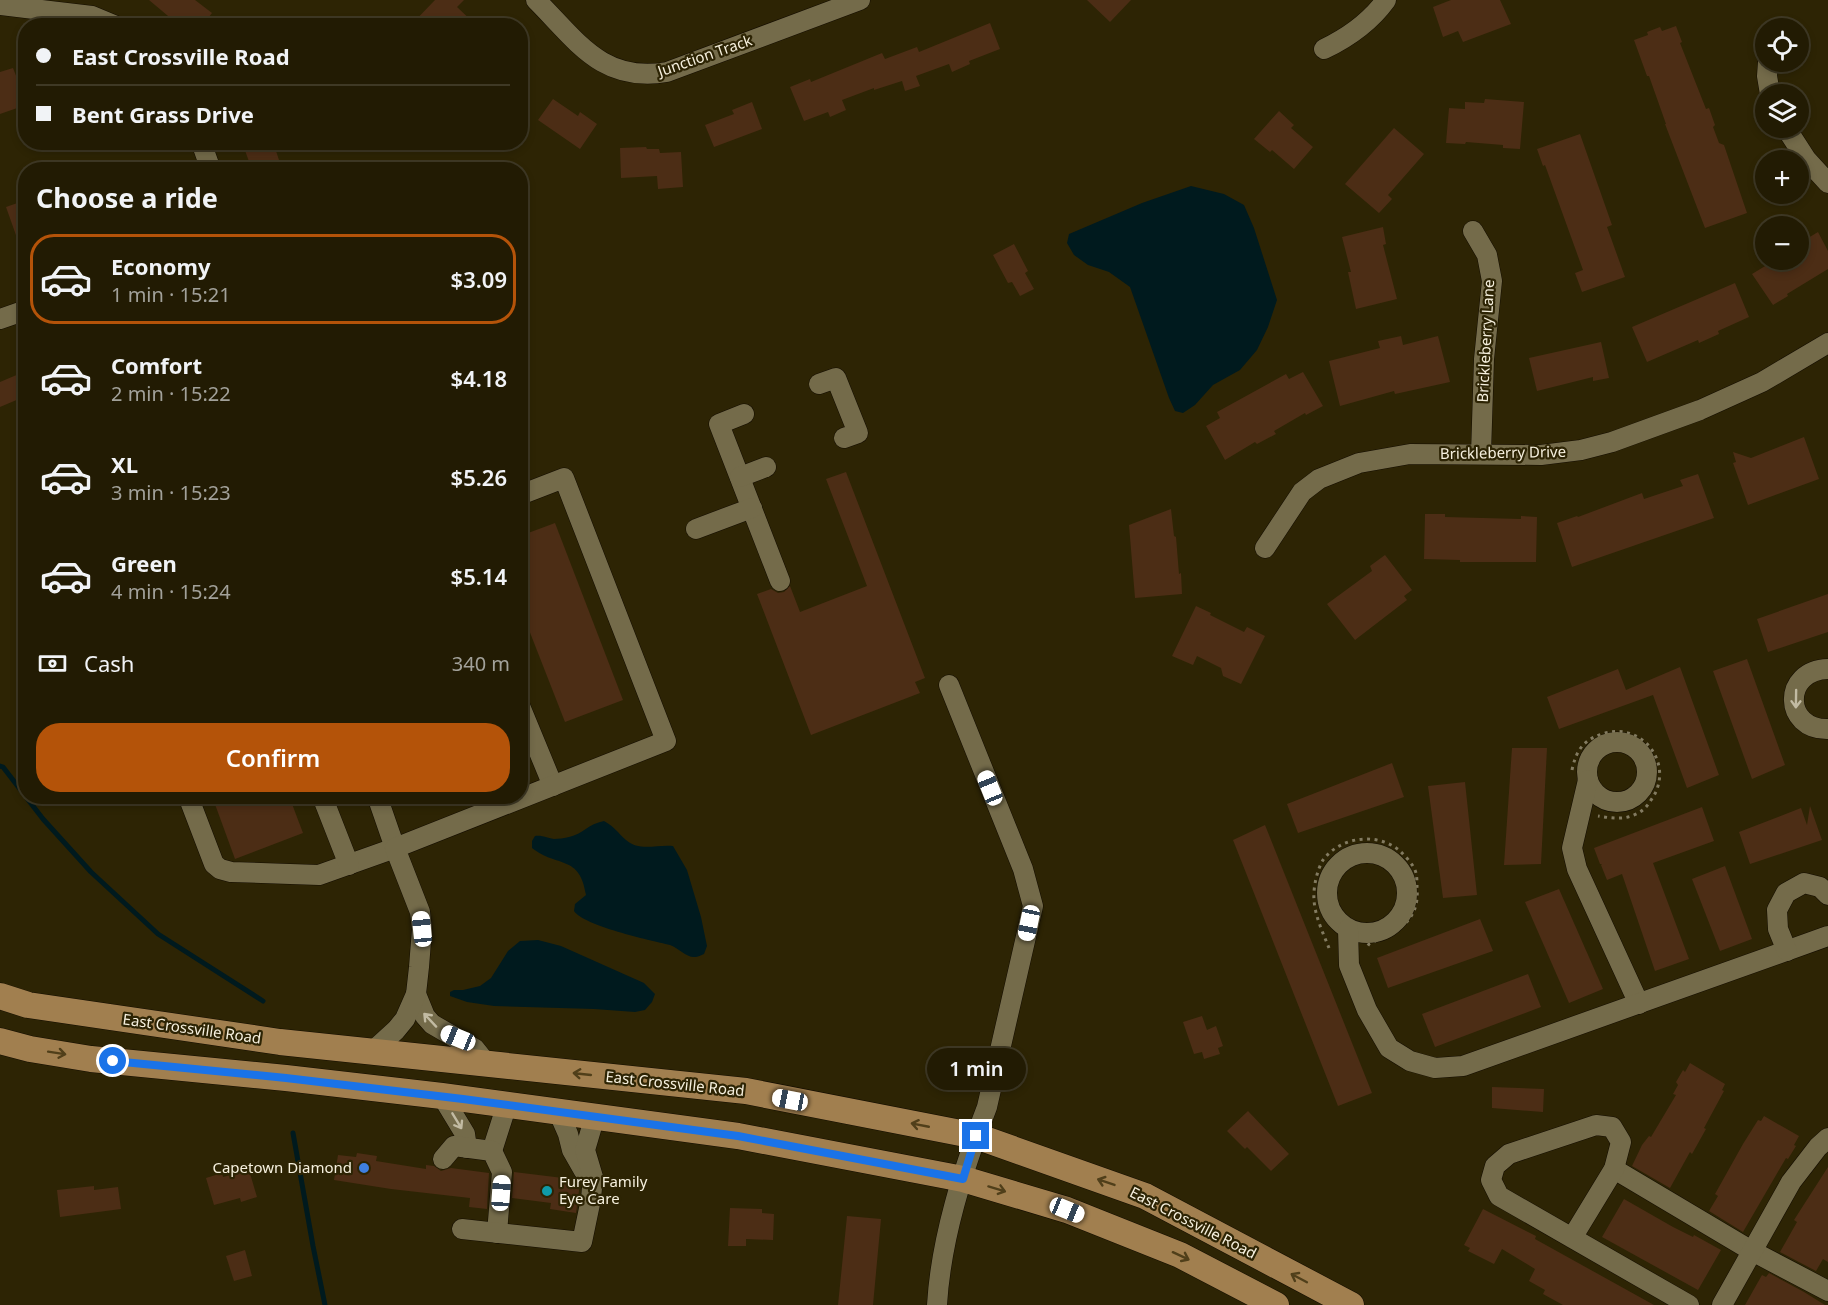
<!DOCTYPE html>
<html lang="en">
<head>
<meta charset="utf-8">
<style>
	body { margin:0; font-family:"Noto Sans",sans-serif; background:#2a240d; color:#f1f3f6; height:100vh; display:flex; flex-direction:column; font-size:22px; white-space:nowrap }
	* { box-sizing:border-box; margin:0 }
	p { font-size:20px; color:#a2a19a }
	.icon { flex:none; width:33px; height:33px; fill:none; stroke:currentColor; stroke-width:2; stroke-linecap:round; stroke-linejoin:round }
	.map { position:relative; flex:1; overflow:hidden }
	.drawer { position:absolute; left:18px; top:162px; width:510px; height:642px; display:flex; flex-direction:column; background:#221b03; border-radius:24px; box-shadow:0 3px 9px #0003,0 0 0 2px #3f3925 }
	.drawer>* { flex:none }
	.banner { position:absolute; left:18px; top:18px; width:510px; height:132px; border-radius:24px; box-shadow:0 3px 9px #0003,0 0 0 2px #3f3925; display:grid; align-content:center; height:132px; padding:0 18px; background:#221b03 }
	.buttons { position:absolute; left:1755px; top:18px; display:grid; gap:12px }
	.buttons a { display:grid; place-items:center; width:54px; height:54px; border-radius:50%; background:#221b03; box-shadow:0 3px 9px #0003,0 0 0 2px #3f3925; font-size:30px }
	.end { position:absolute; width:27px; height:27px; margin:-14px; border:8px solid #1a73e8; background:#fff; box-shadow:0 0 0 3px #fff }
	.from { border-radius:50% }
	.bubble { position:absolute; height:42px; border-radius:21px; background:#221b03; box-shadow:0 3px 9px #0003,0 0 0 2px #3f3925; font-size:20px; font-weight:600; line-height:42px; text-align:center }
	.car { position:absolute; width:18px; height:36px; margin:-18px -9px; border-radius:8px; box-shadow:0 0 4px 2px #0007; background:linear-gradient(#fff 24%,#345 0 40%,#fff 0 76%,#345 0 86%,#fff 0) }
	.banner b { display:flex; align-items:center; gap:21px; height:57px; font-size:22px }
	.banner b+b { border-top:2px solid #3f3925 }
	.banner i { width:15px; height:15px; background:#f1f3f6 }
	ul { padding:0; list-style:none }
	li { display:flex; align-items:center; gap:18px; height:90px; margin:0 12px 9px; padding:0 6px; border:3px solid transparent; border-radius:24px }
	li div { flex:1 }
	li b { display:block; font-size:22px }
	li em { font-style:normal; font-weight:600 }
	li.current { border-color:#b45309 }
	li>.icon { width:54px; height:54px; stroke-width:1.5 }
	h2 { padding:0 18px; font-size:27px; line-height:72px }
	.pay { display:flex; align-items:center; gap:15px; height:66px; padding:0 18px; font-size:22px }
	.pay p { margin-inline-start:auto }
	.action { display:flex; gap:12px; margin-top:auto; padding:12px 18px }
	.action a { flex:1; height:69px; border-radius:24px; background:#b45309; color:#fff; font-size:24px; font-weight:600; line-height:69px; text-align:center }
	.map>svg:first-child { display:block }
</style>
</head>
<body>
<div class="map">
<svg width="1828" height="1305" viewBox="0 0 1828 1305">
	<rect width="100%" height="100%" fill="#2d2404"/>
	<g fill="#001a1e">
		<path d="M 1191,186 L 1224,194 L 1244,205 L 1254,228 L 1277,300 L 1268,327 L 1257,350 L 1240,370 L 1213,385 L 1195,405 L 1183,413 L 1175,411 L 1169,398 L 1130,287 L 1109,272 L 1088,265 L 1074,255 L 1067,243 L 1069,234 L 1142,203 Z"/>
		<path d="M 604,821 C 616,828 617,832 626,840 C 639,852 658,844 673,846 L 687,870 L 701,917 L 707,946 L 704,954 C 701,955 698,957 695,957 C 687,958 678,948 670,945 C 649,940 584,926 574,911 L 575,904 L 586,895 C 580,854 557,868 532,848 L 532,841 L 535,836 C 543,835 546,838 554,839 C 558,839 565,838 569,837 C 583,834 588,824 604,821 Z"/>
		<path d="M 538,940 L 561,946 L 644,983 L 655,994 L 652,1002 L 645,1010 L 635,1012 L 594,1009 L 494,1006 L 467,1002 L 450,996 L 450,992 L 454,990 L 463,990 L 480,986 L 491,978 L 508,951 L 520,941 Z"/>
	</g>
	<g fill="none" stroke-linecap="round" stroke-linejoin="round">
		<g stroke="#001a1e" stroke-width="5">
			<path d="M 0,766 L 3,767 L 43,819 L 91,872 L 158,934 L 263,1001"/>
			<path d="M 293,1133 L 313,1246 L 325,1305"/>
		</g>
	</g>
	<g fill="#4c2d15">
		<path d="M 149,0 L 195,0 L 212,13 L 202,26 L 180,26 Z"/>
		<path d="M 435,0 L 464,0 L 457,7 L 477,26 L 410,26 Z"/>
		<path d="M 1087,0 L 1131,0 L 1110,22 Z"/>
		<path d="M 1451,0 L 1500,0 L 1511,24 L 1463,42 L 1458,31 L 1443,37 L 1433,7 Z"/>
		<path d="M 990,23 L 1000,49 L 969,61 L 970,64 L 952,72 L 949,64 L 916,76 L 920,86 L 905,91 L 902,81 L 874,90 L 874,88 L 842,100 L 846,110 L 830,117 L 828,112 L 804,121 L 790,87 L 810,79 L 811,82 L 882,53 L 885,59 L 917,47 L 919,52 Z"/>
		<path d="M 1676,26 L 1682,42 L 1680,43 L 1706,109 L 1709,108 L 1715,125 L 1713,127 L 1719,143 L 1724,145 L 1747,213 L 1705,228 L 1665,124 L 1666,124 L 1649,76 L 1647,76 L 1634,40 L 1648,35 L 1647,32 L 1660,27 L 1662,31 Z"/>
		<path d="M 13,68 L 26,101 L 26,105 L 0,114 L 0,72 Z"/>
		<path d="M 553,99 L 578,116 L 580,112 L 597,124 L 580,149 L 538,120 Z"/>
		<path d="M 1485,99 L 1524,102 L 1520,149 L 1503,148 L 1503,145 L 1466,142 L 1465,144 L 1446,143 L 1449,108 L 1465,109 L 1465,102 L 1484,103 Z"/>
		<path d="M 752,102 L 762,129 L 714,147 L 705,125 L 734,114 L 732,110 Z"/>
		<path d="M 1279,111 L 1294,125 L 1291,128 L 1313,147 L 1294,169 L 1272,150 L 1270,152 L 1254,139 Z"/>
		<path d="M 1394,128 L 1424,154 L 1388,195 L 1392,199 L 1379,213 L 1345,184 Z"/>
		<path d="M 1580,134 L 1612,225 L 1607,227 L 1625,277 L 1582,292 L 1575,273 L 1583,270 L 1545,165 L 1543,166 L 1537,149 Z"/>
		<path d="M 242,142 L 273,142 L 279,160 L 252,170 Z"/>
		<path d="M 646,147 L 647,149 L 659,149 L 660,153 L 681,152 L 683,187 L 658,189 L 657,176 L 621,178 L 620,148 Z"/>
		<path d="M 26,200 L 26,255 L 23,255 L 6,207 Z"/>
		<path d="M 1383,227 L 1386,244 L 1383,245 L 1397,299 L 1356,309 L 1348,272 L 1351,272 L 1342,237 Z"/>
		<path d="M 1818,232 L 1828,251 L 1828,269 L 1787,294 L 1788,296 L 1773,305 L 1752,274 L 1775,260 L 1798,260 L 1798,244 Z"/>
		<path d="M 1014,244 L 1028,271 L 1025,273 L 1034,289 L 1020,296 L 1012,282 L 1008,283 L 993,255 Z"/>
		<path d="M 1735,283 L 1749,317 L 1718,331 L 1719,334 L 1699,343 L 1698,340 L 1647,362 L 1632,327 Z"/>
		<path d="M 1401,336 L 1403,345 L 1438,336 L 1450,382 L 1395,394 L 1394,391 L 1340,406 L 1329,361 L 1380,348 L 1378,341 Z"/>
		<path d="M 1601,342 L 1609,378 L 1593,381 L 1593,377 L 1537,391 L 1529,358 Z"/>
		<path d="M 26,371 L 26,396 L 0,407 L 0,382 Z"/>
		<path d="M 1303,372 L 1323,406 L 1306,415 L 1305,413 L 1274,431 L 1276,434 L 1257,444 L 1255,442 L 1225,460 L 1206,426 L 1220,418 L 1217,412 L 1286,374 L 1289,379 Z"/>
		<path d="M 1804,437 L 1819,479 L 1748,505 L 1733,463 L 1736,462 L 1733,452 L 1751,458 Z"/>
		<path d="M 846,472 L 925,678 L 915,682 L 920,693 L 811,735 L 757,594 L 771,589 L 778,593 L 784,592 L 790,586 L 800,612 L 867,586 L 826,479 Z"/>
		<path d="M 1698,474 L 1714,518 L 1572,567 L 1557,523 L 1577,516 L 1578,517 L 1642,493 L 1644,499 L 1683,486 L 1680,480 Z"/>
		<path d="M 1171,509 L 1174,536 L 1176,537 L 1179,574 L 1181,573 L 1182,594 L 1135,598 L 1129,525 Z"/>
		<path d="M 1425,514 L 1445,514 L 1445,517 L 1521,519 L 1521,516 L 1537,517 L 1536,562 L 1460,562 L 1460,560 L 1424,559 Z"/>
		<path d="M 555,523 L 623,700 L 565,722 L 520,607 L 520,536 Z"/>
		<path d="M 1385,555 L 1412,590 L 1404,596 L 1407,600 L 1355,640 L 1327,604 L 1372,571 L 1370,566 Z"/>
		<path d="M 1828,594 L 1828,632 L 1768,652 L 1757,619 Z"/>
		<path d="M 1196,606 L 1211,613 L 1210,615 L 1244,632 L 1247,627 L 1265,636 L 1241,684 L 1223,676 L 1221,668 L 1197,656 L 1193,665 L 1172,656 Z"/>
		<path d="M 1747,659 L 1785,765 L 1752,779 L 1713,671 Z"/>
		<path d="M 1680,667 L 1719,775 L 1687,788 L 1653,695 L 1559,729 L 1547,697 L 1618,669 L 1626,690 Z"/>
		<path d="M 1512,748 L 1547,748 L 1541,864 L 1504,865 Z"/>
		<path d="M 1392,763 L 1404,797 L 1298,833 L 1287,804 Z"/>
		<path d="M 1465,782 L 1477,895 L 1443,898 L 1428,786 Z"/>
		<path d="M 212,796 L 289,796 L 303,833 L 235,859 Z"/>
		<path d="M 1810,806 L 1822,840 L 1750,864 L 1739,832 L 1801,808 L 1807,825 Z"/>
		<path d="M 1702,807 L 1714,841 L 1653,863 L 1689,959 L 1655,971 L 1622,874 L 1607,880 L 1601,865 L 1602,864 L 1600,864 L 1594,848 Z"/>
		<path d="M 1265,825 L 1372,1093 L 1338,1106 L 1233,840 Z"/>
		<path d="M 1725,866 L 1752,939 L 1720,951 L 1692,879 Z"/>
		<path d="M 1559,889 L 1603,989 L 1569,1003 L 1525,902 Z"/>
		<path d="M 1480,919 L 1493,951 L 1388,988 L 1377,958 Z"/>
		<path d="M 1528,974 L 1541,1007 L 1435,1047 L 1422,1014 Z"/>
		<path d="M 1202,1016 L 1207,1030 L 1216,1026 L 1223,1046 L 1218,1048 L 1220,1054 L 1204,1059 L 1202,1052 L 1194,1054 L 1183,1022 Z"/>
		<path d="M 1690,1063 L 1725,1084 L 1722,1090 L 1724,1091 L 1704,1128 L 1706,1129 L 1692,1154 L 1690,1152 L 1670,1188 L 1632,1166 L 1642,1145 L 1649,1136 L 1651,1137 L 1676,1095 L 1673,1094 L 1678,1085 L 1676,1082 L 1683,1070 L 1685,1072 Z"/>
		<path d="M 1492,1087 L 1544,1089 L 1543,1112 L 1492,1108 Z"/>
		<path d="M 1248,1111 L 1289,1154 L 1271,1171 L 1247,1147 L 1245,1149 L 1227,1131 Z"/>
		<path d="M 1764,1116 L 1799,1136 L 1794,1145 L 1796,1146 L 1788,1159 L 1786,1158 L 1743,1232 L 1709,1211 L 1718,1196 L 1715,1194 L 1743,1144 L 1758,1120 L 1761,1121 Z"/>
		<path d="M 357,1153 L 377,1156 L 376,1161 L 426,1169 L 426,1165 L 434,1166 L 441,1171 L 451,1168 L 489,1173 L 487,1209 L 469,1207 L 470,1198 L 391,1189 L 334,1180 L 338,1155 L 356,1157 Z"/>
		<path d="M 1828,1167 L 1828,1262 L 1823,1259 L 1816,1271 L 1780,1252 L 1797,1222 L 1794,1220 Z"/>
		<path d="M 249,1170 L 257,1197 L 241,1202 L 240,1198 L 214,1205 L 206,1178 L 222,1173 L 223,1177 Z"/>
		<path d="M 514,1172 L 563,1178 L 562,1181 L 580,1183 L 576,1213 L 550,1209 L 551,1203 L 512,1198 Z"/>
		<path d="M 94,1186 L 94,1190 L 118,1187 L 121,1209 L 60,1217 L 57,1190 Z"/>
		<path d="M 1624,1199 L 1673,1227 L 1693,1237 L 1694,1235 L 1721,1250 L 1698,1290 L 1602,1237 Z"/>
		<path d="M 730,1208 L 762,1209 L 762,1213 L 774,1214 L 773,1240 L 746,1239 L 746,1246 L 728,1246 Z"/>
		<path d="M 1483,1209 L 1536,1236 L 1535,1239 L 1654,1305 L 1563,1305 L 1543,1294 L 1545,1290 L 1529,1281 L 1535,1269 L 1502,1249 L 1494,1264 L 1468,1251 L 1470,1248 L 1464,1245 Z"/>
		<path d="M 847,1216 L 881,1219 L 873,1305 L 838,1305 Z"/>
		<path d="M 245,1250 L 252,1276 L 234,1281 L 226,1256 Z"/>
		<path d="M 1769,1273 L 1804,1292 L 1825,1305 L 1745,1305 L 1762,1275 L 1766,1277 Z"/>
	</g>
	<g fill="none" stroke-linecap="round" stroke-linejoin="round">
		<defs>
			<g id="minor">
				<path d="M 536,0 C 577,41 602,83 667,72 L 860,0"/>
				<path d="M 0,5 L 92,16 L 116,26"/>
				<path d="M 1324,49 C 1349,37 1370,22 1386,0"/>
				<path d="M 1768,62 L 1767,76 L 1770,94"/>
				<path d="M 1786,128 L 1806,159 L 1828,183"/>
				<path d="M 201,142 L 211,170"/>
				<path d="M 1473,231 L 1487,255 L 1492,281 L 1484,359 L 1481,454"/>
				<path d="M 0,319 L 26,310"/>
				<path d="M 819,384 L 836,378 L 858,433 L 844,438"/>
				<path d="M 744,414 L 719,424 L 780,581"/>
				<path d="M 740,477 L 766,467"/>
				<path d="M 696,529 L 752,508"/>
				<path d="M 1265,548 L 1302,492 L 1319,479 L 1359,463 L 1410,454 L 1541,455 L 1581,450 L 1612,442 L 1700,410 L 1762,382 L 1828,343"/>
				<path d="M 1828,669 C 1782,670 1783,730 1828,729"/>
				<path d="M 520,706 L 553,786"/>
				<circle cx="1617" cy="772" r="30"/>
				<path d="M 1588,780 L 1572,848 L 1577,869 L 1639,1004"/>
				<path d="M 188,796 L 214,864 L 220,869 L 231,872 L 319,875 L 395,848 L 377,796"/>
				<path d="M 322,796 L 349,865"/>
				<circle cx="1367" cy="893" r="40"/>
				<path d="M 1348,929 L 1349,965 L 1367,1010 L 1389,1048 L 1410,1061 L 1435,1068 L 1463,1066 L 1828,936"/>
				<path d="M 1787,951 L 1778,929 L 1777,910 L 1786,893 L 1804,883 L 1820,887 L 1828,895"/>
				<path d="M 416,994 L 425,1016 L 432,1024 L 475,1049 L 487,1064"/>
				<path d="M 373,1051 L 396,1030 L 405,1019 L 416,994 L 419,967 L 422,929 L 420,912 L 395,848 L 666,741 L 564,478 L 520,495"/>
				<path d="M 442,1096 L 465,1134 L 467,1148"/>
				<path d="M 558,1111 L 568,1134 L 572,1150 L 584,1171"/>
				<path d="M 492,1151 L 507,1104"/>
				<path d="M 443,1159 L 454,1146 L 492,1151 L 502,1172 L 497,1233"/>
				<path d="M 1614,1169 L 1752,1251 L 1828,1291"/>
				<path d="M 462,1229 L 582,1242 L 591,1199 L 593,1177 L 585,1150 L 595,1116"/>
				<path d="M 1572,1238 L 1614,1169 L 1621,1142 L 1612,1127 L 1596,1125 L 1509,1154 L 1495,1166 L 1491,1180 L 1499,1196 L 1689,1305"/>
				<path d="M 937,1305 C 941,1238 963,1170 987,1107 L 1033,906 L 1023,869 L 949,685"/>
				<path d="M 1722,1305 L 1791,1182 L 1818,1147 L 1828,1138"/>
			</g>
			<g id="major">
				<path d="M 0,996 L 28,1005 L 280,1042 L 746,1091 L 976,1136 L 1145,1196 L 1351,1305"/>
				<path d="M 0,1041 L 30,1049 L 91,1059 L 286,1078 L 442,1096 L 738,1136 L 963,1179 L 1067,1210 L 1180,1255 L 1276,1305"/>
			</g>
		</defs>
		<use href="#minor" stroke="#140d00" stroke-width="21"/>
		<use href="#major" stroke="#140d00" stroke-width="27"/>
		<g stroke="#837b61" stroke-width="3" stroke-dasharray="3 4.5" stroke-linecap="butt">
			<path d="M 1572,770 C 1576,751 1583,740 1602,734 C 1643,720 1676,766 1651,800 C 1647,807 1642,812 1634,815 C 1623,820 1610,818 1598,816"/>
			<path d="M 1329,948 C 1323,933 1315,916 1314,900 C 1313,888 1317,870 1323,860 C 1341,836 1378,832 1400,851 C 1406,857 1414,865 1416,873 C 1417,877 1417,883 1417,887 C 1420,923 1396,931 1369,944 L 1367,947"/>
		</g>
		<use href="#minor" stroke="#746b4a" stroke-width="20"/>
		<use href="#major" stroke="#a17f4f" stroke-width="26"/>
	</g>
	<defs><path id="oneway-shaft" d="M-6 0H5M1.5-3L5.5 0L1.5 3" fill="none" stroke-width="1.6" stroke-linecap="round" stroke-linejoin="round" transform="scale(1.5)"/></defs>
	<g stroke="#c2bba3">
		<use href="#oneway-shaft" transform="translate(1796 699) rotate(91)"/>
		<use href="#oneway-shaft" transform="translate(430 1020) rotate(-133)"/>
		<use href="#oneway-shaft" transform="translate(457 1121) rotate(59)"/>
	</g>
	<g stroke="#503f1a">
		<use href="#oneway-shaft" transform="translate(57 1053) rotate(9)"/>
		<use href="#oneway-shaft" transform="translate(582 1074) rotate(-174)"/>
		<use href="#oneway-shaft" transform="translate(920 1125) rotate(-169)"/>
		<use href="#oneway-shaft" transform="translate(1106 1182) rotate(-161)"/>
		<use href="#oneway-shaft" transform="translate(997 1189) rotate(17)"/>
		<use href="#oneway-shaft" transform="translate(1181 1256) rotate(25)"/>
		<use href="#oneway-shaft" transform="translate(1299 1278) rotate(-152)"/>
	</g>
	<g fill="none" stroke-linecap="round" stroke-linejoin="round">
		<path stroke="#1a73e8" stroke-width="8" d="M 113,1061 L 286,1078 L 463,1099 L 738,1136 L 963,1179 L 976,1136"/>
	</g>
	<circle fill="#3f7fe0" stroke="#2d2404" stroke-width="2" cx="364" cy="1168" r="6"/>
	<circle fill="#0f9aa8" stroke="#2d2404" stroke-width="2" cx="547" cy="1191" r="6"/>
	<g text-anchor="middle" stroke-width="4.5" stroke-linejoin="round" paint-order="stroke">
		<g font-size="15" fill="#f6f0de" stroke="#2d2404">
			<text transform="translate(705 56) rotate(-19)" y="5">Junction Track</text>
			<text transform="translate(1486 341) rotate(-87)" y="5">Brickleberry Lane</text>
			<text transform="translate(1503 453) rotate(-1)" y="5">Brickleberry Drive</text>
			<text transform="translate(192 1029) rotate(8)" y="5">East Crossville Road</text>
			<text transform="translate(675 1084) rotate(6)" y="5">East Crossville Road</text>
			<text transform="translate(1193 1223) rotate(27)" y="5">East Crossville Road</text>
		</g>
		<g font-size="15" fill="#f6f0de" stroke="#2d2404" text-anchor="end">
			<text x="352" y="1173">Capetown Diamond</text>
			<text x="559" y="1187" text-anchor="start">Furey Family<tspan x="559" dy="17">Eye Care</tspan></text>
		</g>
	</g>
</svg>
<div class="buttons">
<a><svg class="icon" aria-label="locate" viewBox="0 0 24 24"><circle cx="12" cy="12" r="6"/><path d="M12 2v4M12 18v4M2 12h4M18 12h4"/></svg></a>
<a><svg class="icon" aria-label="layers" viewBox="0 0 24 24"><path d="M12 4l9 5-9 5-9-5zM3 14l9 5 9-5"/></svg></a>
<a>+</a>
<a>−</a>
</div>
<i class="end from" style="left:113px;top:1061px"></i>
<i class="end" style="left:976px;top:1136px"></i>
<div class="bubble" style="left:927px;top:1048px;width:99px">1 min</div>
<i class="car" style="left:990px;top:788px;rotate:338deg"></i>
<i class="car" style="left:1029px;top:923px;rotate:192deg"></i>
<i class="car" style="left:422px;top:929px;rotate:354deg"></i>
<i class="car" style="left:458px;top:1038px;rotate:292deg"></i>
<i class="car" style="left:790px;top:1100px;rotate:281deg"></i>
<i class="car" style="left:501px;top:1193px;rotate:4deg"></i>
<i class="car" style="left:1067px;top:1210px;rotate:112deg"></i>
<div class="banner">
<b><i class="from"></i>East Crossville Road</b>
<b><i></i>Bent Grass Drive</b>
</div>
<section class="drawer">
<h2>Choose a ride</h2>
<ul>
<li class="current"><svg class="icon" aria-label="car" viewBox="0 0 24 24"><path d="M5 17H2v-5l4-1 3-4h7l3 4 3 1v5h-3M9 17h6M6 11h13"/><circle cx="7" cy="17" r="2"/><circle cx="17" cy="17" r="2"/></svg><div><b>Economy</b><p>1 min · 15:21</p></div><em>$3.09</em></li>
<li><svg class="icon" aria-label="car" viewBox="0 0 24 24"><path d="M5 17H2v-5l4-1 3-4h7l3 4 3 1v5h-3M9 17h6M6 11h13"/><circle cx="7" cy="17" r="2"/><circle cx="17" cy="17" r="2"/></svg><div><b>Comfort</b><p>2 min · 15:22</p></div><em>$4.18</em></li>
<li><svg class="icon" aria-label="car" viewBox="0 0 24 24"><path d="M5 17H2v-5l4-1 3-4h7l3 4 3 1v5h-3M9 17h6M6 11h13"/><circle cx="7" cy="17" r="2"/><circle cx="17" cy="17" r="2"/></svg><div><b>XL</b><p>3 min · 15:23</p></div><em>$5.26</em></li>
<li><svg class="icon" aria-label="car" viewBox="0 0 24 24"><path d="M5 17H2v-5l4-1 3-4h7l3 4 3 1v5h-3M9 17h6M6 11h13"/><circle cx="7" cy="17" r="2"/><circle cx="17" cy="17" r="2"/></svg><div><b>Green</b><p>4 min · 15:24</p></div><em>$5.14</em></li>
</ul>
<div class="pay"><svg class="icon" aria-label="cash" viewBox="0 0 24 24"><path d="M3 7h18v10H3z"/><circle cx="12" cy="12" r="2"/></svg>Cash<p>340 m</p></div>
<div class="action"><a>Confirm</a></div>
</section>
</div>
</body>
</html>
